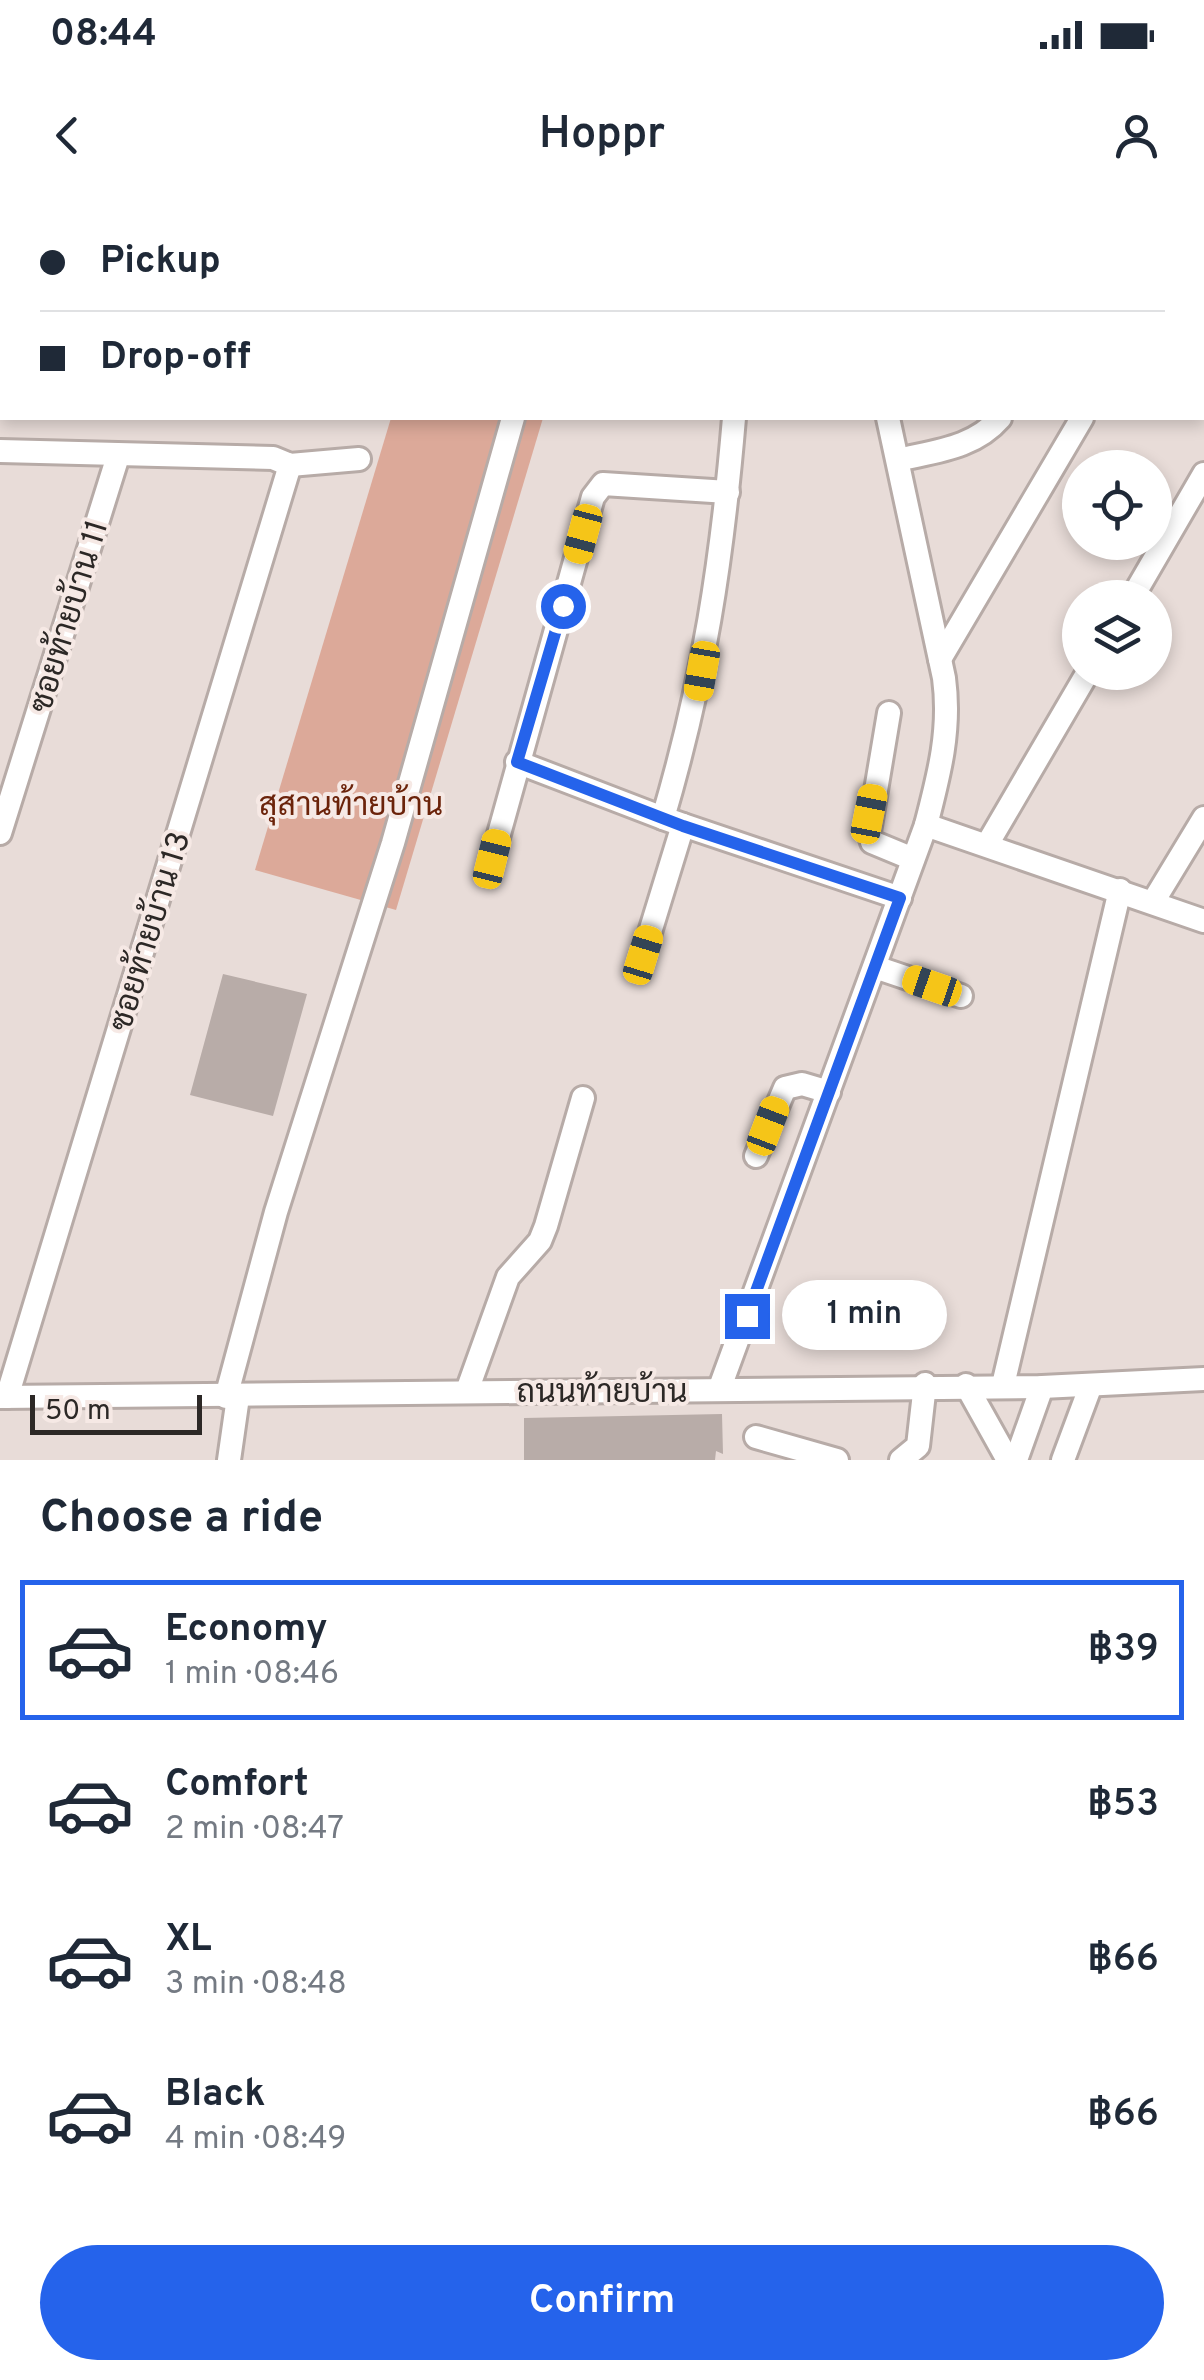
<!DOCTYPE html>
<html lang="en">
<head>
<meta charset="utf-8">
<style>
	body { margin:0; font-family:Overpass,Sarabun,sans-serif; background:#f6f6f7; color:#1f2937; height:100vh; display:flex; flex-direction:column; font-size:38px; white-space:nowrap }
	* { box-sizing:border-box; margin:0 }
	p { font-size:32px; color:#747a83 }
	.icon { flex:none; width:55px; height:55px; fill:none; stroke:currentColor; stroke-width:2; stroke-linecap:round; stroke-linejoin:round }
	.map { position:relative; height:1260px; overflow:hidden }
	.sheet { display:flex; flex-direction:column; background:#fff; flex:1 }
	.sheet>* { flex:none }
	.guide { position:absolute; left:0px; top:0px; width:1205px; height:220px; box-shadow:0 5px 15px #0003; display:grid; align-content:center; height:220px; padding:0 40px; background:#fff }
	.fabs { position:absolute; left:1062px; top:250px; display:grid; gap:20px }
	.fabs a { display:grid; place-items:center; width:110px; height:110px; border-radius:50%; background:#fff; box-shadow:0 5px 15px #0003; font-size:50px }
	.scale { position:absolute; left:30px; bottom:25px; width:172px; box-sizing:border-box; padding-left:10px; border:5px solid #2c2826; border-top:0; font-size:28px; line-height:35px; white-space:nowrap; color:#2c2826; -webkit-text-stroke:8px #f6e9e5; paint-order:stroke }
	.end { position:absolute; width:45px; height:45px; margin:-22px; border:12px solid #2563eb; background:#fff; box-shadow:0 0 0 5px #fff }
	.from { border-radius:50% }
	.bubble { position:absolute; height:70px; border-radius:35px; background:#fff; box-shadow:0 5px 15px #0003; font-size:32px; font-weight:600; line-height:70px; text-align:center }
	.car { position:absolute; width:30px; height:60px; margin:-30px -15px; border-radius:12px; box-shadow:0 0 8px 2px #0007; background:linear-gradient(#f5c518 24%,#345 0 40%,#f5c518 0 76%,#345 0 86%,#f5c518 0) }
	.guide b { display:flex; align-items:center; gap:35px; height:95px; font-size:38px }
	.guide b+b { border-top:2px solid #e0e1e3 }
	.guide i { width:25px; height:25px; background:#1f2937 }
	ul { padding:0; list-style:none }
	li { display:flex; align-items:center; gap:30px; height:140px; margin:0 20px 15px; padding:0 20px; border:5px solid transparent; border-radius:0px }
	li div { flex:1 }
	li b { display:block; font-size:38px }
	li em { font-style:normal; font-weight:600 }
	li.current { border-color:#2563eb }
	li>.icon { width:90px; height:90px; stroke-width:1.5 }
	h2 { padding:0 40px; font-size:45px; line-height:120px }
	.primary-button { display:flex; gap:20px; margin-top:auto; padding:20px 40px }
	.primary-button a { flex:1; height:115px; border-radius:60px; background:#2563eb; color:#fff; font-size:40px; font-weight:600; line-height:115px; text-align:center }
	.status { display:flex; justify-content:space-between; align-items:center; height:70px; padding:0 50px; background:#fff; direction:ltr }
	.status svg { height:28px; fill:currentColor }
	header { display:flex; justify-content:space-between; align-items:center; height:130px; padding:0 40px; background:#fff; font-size:45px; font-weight:600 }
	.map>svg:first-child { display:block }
</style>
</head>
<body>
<div class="status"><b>08:44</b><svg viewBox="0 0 49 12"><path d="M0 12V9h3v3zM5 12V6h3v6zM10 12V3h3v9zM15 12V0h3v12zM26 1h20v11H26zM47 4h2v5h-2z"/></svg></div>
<header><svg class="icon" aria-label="back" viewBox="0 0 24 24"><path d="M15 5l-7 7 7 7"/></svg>Hoppr<svg class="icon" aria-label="person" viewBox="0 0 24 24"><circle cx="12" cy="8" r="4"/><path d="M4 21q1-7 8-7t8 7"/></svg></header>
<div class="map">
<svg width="1204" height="1260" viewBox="0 0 1204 1260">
	<rect width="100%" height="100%" fill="#e8dcd8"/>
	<g fill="#dca999">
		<path d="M 9,0 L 696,0 L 8,2 Z"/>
		<path d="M 391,218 L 543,218 L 396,710 L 255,670 Z"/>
	</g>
	<g fill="#b8aca8">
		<path d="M 223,774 L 307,794 L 273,916 L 190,895 Z"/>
		<path d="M 722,1214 L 723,1254 L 716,1251 L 715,1260 L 524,1260 L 524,1218 Z"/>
	</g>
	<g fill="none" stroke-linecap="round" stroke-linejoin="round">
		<defs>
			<g id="minor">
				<path d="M 806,0 L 807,2"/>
				<path d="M 1190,0 L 1194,2"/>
				<path d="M 573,2 L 574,0"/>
				<path d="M 1202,70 L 1204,67"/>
				<path d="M 1202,116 L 1204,113"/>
				<path d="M 0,251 L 273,258 L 290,265 L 359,259"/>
				<path d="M 898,260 C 936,251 974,248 1000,218"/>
				<path d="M 1132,398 L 1204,274"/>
				<path d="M 940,459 L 1082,218"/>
				<path d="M 889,513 L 869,632 L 872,642 L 913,659"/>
				<path d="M 517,562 L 663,618"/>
				<path d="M 683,625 L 900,698"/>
				<path d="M 926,625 L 1204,721"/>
				<path d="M 0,633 L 118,256"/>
				<path d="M 988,643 L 1088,472"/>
				<path d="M 492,659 L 593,297 L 603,284 L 728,292"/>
				<path d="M 1153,702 L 1204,618"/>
				<path d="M 643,755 L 683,625 L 663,618 C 704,479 722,361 734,218"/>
				<path d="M 875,767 L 961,796"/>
				<path d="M 756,956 L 785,888 L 802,884 L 829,892"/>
				<path d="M 966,1185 L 1008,1260"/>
				<path d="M 1003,1185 L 1120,690"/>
				<path d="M 719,1190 L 926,625 C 939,575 951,530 944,478 L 888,218"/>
				<path d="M 467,1191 L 508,1077 L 540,1041 L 546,1026 L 583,898"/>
				<path d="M 0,1197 L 1042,1187 L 1204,1179"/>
				<path d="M 7,1197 L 290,265"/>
				<path d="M 226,1197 L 276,1012 L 393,643 L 513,218"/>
				<path d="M 756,1237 L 837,1260"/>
				<path d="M 229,1260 L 238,1197"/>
				<path d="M 901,1260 L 918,1246 L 925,1184"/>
				<path d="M 1016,1260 L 1042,1187"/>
				<path d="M 1063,1260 L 1091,1185"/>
			</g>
		</defs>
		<use href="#minor" stroke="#b7aba7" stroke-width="28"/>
		<use href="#minor" stroke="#fff" stroke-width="22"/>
	</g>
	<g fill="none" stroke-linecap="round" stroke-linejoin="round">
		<path stroke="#2563eb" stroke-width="12" d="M 563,406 L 517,562 L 683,626 L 900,698 L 747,1116"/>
	</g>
	<g text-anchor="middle" stroke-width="8" stroke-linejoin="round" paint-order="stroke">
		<g font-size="32" fill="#2c2826" stroke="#f6e9e5">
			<text transform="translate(68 416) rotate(-73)" y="11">ซอยท้ายบ้าน 11</text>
			<text transform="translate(149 731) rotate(-73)" y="11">ซอยท้ายบ้าน 13</text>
			<text x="602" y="1202">ถนนท้ายบ้าน</text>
		</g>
		<g font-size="32" fill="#6b230a" stroke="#f6e9e5">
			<text x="351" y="615">สุสานท้ายบ้าน</text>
		</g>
	</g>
</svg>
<div class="fabs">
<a><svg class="icon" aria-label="locate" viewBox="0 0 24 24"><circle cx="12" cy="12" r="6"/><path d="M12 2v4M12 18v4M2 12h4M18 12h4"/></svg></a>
<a><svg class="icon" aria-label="layers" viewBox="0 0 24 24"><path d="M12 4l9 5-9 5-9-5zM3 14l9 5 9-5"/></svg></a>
</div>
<div class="scale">50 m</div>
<i class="end from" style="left:563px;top:406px"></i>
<i class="end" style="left:747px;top:1116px"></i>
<div class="bubble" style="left:782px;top:1080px;width:165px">1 min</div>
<i class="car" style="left:583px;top:334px;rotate:195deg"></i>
<i class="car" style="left:702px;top:471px;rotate:190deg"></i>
<i class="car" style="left:869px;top:614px;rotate:11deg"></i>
<i class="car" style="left:492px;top:659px;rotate:14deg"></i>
<i class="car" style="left:643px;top:755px;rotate:17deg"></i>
<i class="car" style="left:932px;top:786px;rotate:289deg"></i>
<i class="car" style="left:768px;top:926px;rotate:21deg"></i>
<div class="guide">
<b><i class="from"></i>Pickup</b>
<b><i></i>Drop-off</b>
</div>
</div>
<section class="sheet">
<h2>Choose a ride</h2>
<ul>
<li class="current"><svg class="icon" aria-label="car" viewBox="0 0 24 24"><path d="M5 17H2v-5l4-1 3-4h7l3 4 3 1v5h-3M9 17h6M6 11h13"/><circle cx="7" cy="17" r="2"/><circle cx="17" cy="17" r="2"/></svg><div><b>Economy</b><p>1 min · 08:46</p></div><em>฿39</em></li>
<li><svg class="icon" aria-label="car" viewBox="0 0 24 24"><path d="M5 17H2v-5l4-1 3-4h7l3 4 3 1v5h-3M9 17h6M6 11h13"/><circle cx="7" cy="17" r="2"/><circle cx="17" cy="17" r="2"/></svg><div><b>Comfort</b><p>2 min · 08:47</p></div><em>฿53</em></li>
<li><svg class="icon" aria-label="car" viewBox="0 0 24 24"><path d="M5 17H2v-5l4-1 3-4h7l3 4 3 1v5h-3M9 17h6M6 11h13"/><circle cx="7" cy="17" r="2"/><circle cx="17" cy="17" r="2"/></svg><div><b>XL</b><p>3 min · 08:48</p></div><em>฿66</em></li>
<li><svg class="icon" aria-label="car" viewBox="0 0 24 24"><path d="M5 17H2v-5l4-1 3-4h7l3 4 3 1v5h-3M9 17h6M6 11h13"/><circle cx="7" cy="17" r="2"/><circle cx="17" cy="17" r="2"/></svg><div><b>Black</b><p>4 min · 08:49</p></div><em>฿66</em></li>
</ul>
<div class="primary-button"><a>Confirm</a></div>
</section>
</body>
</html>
